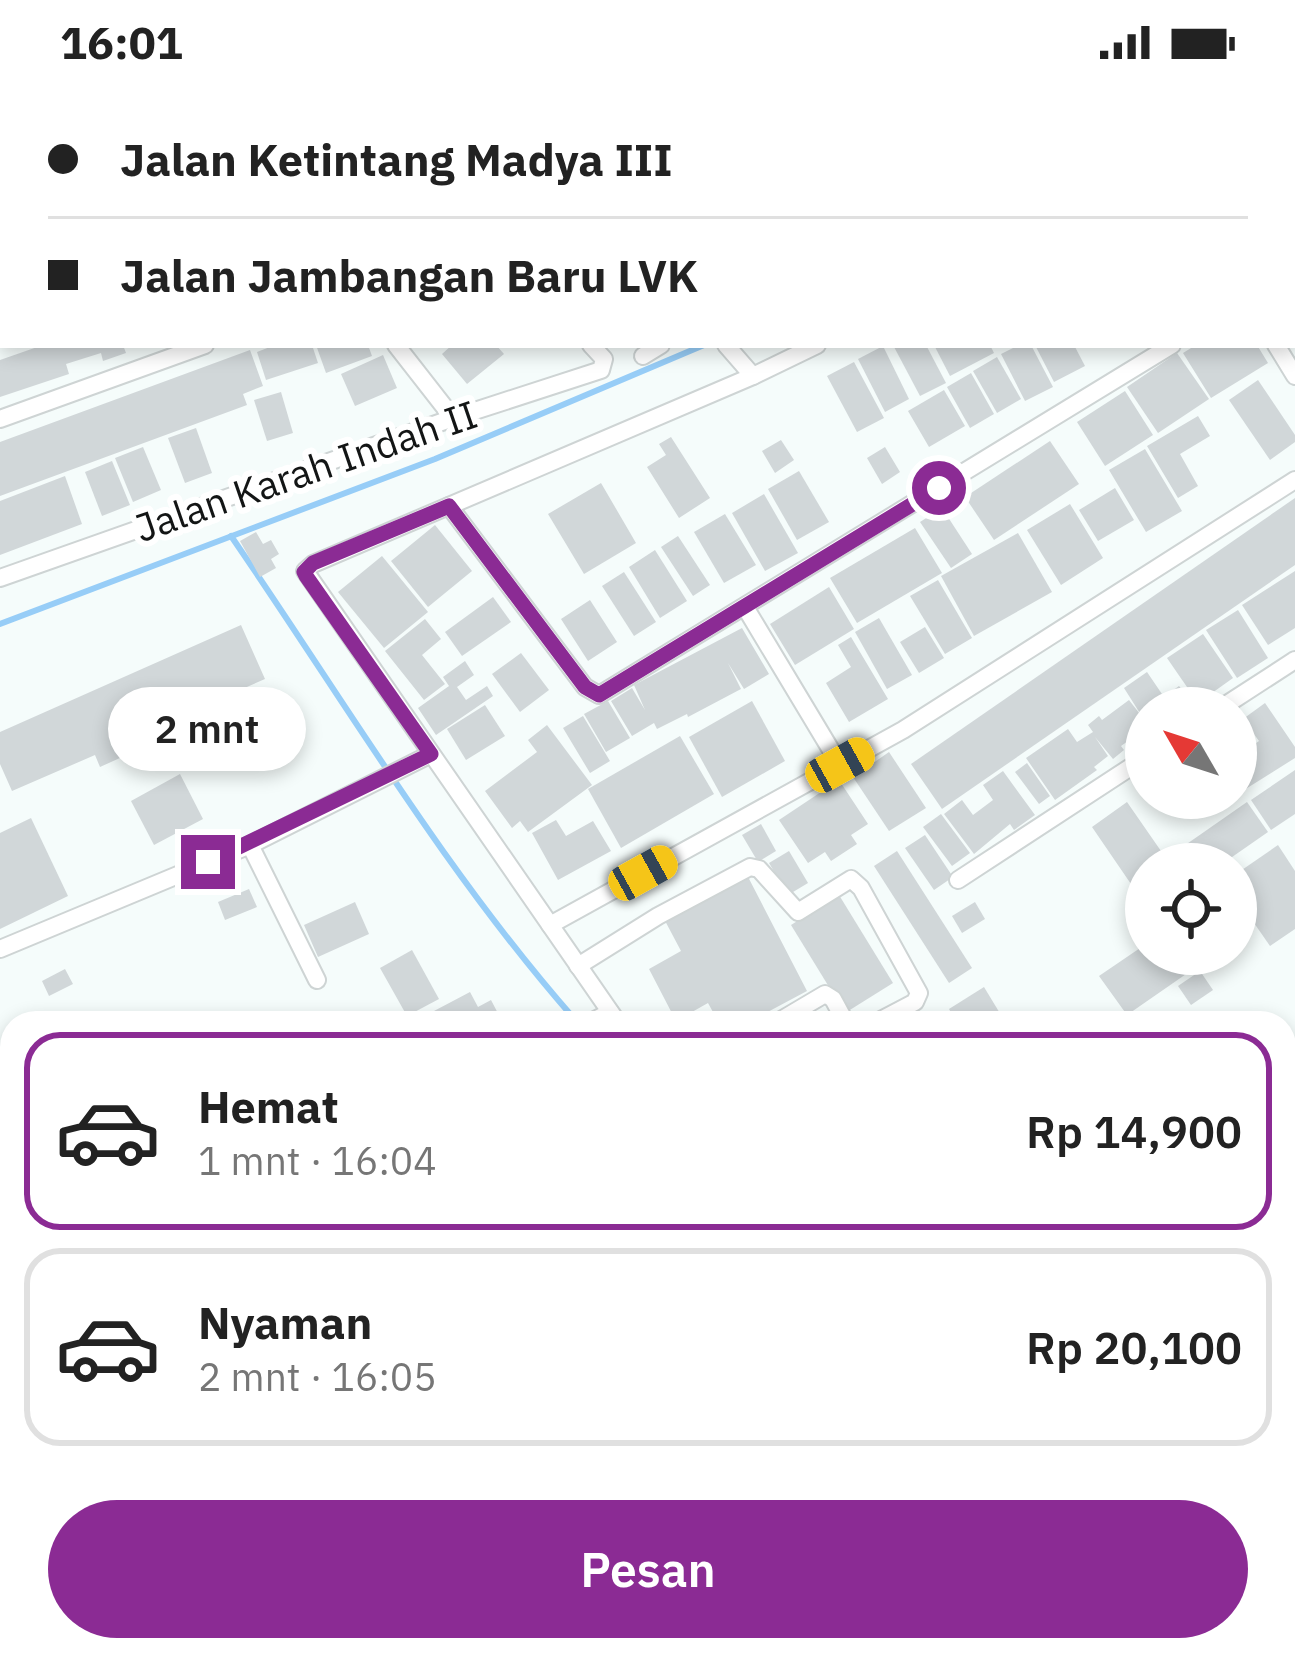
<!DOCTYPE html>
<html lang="id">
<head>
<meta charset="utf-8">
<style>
	body { margin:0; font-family:"IBM Plex Sans",sans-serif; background:#f6f6f6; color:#222; height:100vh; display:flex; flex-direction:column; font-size:45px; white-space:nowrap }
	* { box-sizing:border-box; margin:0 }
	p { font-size:39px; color:#767676 }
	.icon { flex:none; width:66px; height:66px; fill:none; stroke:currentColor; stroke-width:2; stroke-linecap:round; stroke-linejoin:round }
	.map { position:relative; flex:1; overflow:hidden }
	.sheet { position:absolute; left:0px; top:927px; width:1296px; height:651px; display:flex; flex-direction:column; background:#fff; border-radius:36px 36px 0 0; box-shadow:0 6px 18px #0003 }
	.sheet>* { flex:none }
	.banner { position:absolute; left:0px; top:0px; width:1296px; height:264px; box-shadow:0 6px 18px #0003; display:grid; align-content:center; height:264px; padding:0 48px; background:#fff }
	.needle { width:78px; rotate:309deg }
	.tools { position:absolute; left:1125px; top:603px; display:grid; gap:24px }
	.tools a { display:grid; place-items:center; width:132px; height:132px; border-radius:50%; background:#fff; box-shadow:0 6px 18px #0003; font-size:60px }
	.end { position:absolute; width:54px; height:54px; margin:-27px; border:15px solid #8b2b94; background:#fff; box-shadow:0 0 0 6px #fff }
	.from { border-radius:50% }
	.bubble { position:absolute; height:84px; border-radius:42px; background:#fff; box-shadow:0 6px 18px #0003; font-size:39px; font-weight:600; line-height:84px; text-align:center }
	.car { position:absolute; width:36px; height:72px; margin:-36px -18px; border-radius:15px; box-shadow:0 0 9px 3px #0007; background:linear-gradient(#f5c518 24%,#345 0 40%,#f5c518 0 76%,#345 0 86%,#f5c518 0) }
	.banner b { display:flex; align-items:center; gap:42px; height:114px; font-size:45px }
	.banner b+b { border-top:3px solid #e0e0e0 }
	.banner i { width:30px; height:30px; background:#222 }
	ul { padding:21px 0 0; list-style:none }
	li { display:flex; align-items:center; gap:36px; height:198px; margin:0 24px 18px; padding:0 24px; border:6px solid #e0e0e0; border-radius:36px }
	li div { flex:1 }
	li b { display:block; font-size:45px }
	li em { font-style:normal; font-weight:600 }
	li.active { border-color:#8b2b94 }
	li>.icon { width:108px; height:108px; stroke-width:1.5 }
	.cta { display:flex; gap:24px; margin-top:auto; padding:24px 48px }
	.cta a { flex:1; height:138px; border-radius:72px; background:#8b2b94; color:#fff; font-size:48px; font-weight:600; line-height:138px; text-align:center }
	.status { display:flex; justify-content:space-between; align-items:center; height:84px; padding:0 60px; background:#fff; direction:ltr }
	.status svg { height:33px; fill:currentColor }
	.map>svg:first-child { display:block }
</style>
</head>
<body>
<div class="status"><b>16:01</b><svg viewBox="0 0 49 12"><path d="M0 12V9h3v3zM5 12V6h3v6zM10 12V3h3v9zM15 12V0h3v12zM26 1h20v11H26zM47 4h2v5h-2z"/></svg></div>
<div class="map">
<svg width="1295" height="1577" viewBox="0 0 1295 1577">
	<rect width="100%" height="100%" fill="#f5fcfb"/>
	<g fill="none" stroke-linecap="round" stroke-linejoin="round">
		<g stroke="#97cdf7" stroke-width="6">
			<path d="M 1221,3 L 1227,0"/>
			<path d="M 231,452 C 344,616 446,790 578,939"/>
			<path d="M 0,540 L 435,375 L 704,261"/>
			<path d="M 1036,1566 L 1044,1577"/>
		</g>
	</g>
	<g fill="#d1d7d9">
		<path d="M 43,261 L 123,261 L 126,269 L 103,277 L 101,269 L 66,280 L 69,290 L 0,313 L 0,276 Z"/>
		<path d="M 275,261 L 312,261 L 318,279 L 266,296 L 257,268 Z"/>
		<path d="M 316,261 L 368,261 L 372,272 L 326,289 Z"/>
		<path d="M 452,261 L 496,261 L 504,270 L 467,300 L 442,270 Z"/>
		<path d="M 893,261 L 926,261 L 946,299 L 920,312 Z"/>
		<path d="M 934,261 L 990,261 L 994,269 L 950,292 Z"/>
		<path d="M 1019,261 L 1031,261 L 1053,303 L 1025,317 L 1001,270 Z"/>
		<path d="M 1035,261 L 1074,261 L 1085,282 L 1054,298 Z"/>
		<path d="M 1196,261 L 1223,261 L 1225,264 L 1257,261 L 1268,279 L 1211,314 L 1183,269 Z"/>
		<path d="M 883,262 L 909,315 L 885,328 L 858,275 Z"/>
		<path d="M 250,266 L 263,302 L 243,310 L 247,321 L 0,412 L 0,358 Z"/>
		<path d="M 1177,269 L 1209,315 L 1158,349 L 1127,303 Z"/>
		<path d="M 383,271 L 397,304 L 355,322 L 341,290 Z"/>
		<path d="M 997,273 L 1021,315 L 997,329 L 973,287 Z"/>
		<path d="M 854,278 L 884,334 L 857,348 L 827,292 Z"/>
		<path d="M 971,289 L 994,330 L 970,344 L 947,303 Z"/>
		<path d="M 1258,296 L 1295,351 L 1295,358 L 1270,376 L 1229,316 Z"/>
		<path d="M 944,306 L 965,342 L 929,363 L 908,327 Z"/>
		<path d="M 1125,307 L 1153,351 L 1105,382 L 1077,338 Z"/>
		<path d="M 281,308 L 293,349 L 267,357 L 254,316 Z"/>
		<path d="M 1198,332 L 1210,352 L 1180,370 L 1198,402 L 1178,414 L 1147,362 Z"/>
		<path d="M 196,344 L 212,389 L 185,399 L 168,354 Z"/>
		<path d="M 671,353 L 710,414 L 679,434 L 647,383 L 666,371 L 659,360 Z"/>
		<path d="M 781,356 L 794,376 L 775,389 L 762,367 Z"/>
		<path d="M 1050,357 L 1079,400 L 994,456 L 965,413 Z"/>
		<path d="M 143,363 L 161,406 L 133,418 L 115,374 Z"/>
		<path d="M 885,363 L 900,388 L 882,400 L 867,374 Z"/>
		<path d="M 1145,365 L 1182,427 L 1146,448 L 1109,386 Z"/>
		<path d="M 112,377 L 130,421 L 102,432 L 85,388 Z"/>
		<path d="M 799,387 L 829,438 L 797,456 L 768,405 Z"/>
		<path d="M 65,392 L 82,440 L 0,471 L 0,417 Z"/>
		<path d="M 601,399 L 636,459 L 584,490 L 548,430 Z"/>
		<path d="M 1115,404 L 1134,436 L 1098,457 L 1079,426 Z"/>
		<path d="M 764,410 L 798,469 L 765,487 L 732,429 Z"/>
		<path d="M 1295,414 L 1295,481 L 942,725 L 911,680 Z"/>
		<path d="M 1070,420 L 1103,474 L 1061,501 L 1027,446 Z"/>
		<path d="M 942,424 L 972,470 L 951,484 L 920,438 Z"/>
		<path d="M 725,430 L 756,481 L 724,499 L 694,448 Z"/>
		<path d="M 435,441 L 472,487 L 428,523 L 391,477 Z"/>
		<path d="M 915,444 L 942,489 L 857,539 L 830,494 Z"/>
		<path d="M 256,448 L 263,460 L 271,456 L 279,470 L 271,475 L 276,484 L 260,493 L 240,457 Z"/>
		<path d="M 1018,449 L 1052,508 L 974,552 L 941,492 Z"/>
		<path d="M 678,452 L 710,501 L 693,512 L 661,463 Z"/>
		<path d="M 655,466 L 687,517 L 660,534 L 629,483 Z"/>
		<path d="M 382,472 L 428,528 L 384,564 L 338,508 Z"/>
		<path d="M 1295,487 L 1295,544 L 1268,561 L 1242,521 Z"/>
		<path d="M 624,488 L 656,538 L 634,552 L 602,502 Z"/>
		<path d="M 938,496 L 972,554 L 945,570 L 910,512 Z"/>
		<path d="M 829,503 L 854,545 L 795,581 L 770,540 Z"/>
		<path d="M 493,513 L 511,538 L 462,572 L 445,548 Z"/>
		<path d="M 590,516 L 617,558 L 588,577 L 561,535 Z"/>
		<path d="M 1238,526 L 1268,574 L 1237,594 L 1206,546 Z"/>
		<path d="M 879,534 L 912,591 L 887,605 L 855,548 Z"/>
		<path d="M 425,535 L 441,555 L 422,571 L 445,600 L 424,616 L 385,567 Z"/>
		<path d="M 241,541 L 265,595 L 169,637 L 175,649 L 100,683 L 95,671 L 12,707 L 0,680 L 0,648 Z"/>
		<path d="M 925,543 L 944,574 L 919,589 L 900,558 Z"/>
		<path d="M 742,544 L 769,590 L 744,605 L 728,579 L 741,605 L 688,633 L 687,630 L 657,645 L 654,639 L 632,652 L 611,617 L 632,604 L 645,626 L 634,601 Z"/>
		<path d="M 1203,550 L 1233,594 L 1198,619 L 1167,574 Z"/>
		<path d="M 851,553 L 888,615 L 849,638 L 826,599 L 851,583 L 838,561 Z"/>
		<path d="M 521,569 L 549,606 L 520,628 L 492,590 Z"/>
		<path d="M 465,577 L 474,591 L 457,603 L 466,616 L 487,602 L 493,612 L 436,651 L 418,624 L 449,602 L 443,593 Z"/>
		<path d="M 1147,588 L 1164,613 L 1179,602 L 1186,611 L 1181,615 L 1186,621 L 1146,624 L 1146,649 L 1140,654 L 1138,650 L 1121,662 L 1124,666 L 1113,675 L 1095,653 L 1108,672 L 1094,683 L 1097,686 L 1055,716 L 1026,674 L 1068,645 L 1077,658 L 1093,648 L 1088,641 L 1099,632 L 1102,636 L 1129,616 L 1143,634 L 1124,604 Z"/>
		<path d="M 608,617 L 630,654 L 606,668 L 584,630 Z"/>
		<path d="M 752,617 L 785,677 L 722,713 L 689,653 Z"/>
		<path d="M 1265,619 L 1295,663 L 1295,674 L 1236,711 L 1236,673 L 1259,657 L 1243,635 Z"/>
		<path d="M 485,621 L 505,652 L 466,676 L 447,645 Z"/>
		<path d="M 583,632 L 610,677 L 590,689 L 563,644 Z"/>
		<path d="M 547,641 L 592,701 L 528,748 L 520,737 L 512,744 L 485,707 L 537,668 L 528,656 Z"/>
		<path d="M 680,652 L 714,710 L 621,764 L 588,705 Z"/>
		<path d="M 889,668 L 926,724 L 889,747 L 853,693 Z"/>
		<path d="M 1027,679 L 1050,712 L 1039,720 L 1015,688 Z"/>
		<path d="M 1295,686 L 1295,730 L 1271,746 L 1251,716 Z"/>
		<path d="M 1003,687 L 1035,731 L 1014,746 L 1010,740 L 974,770 L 944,730 L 962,716 L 973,731 L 993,716 L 983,701 Z"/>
		<path d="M 180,690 L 203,735 L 154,761 L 131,717 Z"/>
		<path d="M 839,696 L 868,740 L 851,751 L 857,760 L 831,777 L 825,768 L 808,779 L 779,736 Z"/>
		<path d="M 1127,718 L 1170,780 L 1146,780 L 1146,822 L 1092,743 Z"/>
		<path d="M 1247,718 L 1268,748 L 1222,780 L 1178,780 L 1171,771 Z"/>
		<path d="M 941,730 L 970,769 L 952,782 L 923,743 Z"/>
		<path d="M 31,734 L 68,812 L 0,845 L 0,749 Z"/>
		<path d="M 556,736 L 566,752 L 593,737 L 611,767 L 558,796 L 532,749 Z"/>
		<path d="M 761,740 L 776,767 L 758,778 L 742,751 Z"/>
		<path d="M 925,751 L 953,793 L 934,806 L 905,764 Z"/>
		<path d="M 1278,761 L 1295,787 L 1295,845 L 1270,862 L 1236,813 L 1236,790 Z"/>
		<path d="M 789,767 L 808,799 L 788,811 L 769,779 Z"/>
		<path d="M 897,767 L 972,884 L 949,899 L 874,782 Z"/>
		<path d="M 746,789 L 807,907 L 747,939 L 719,939 L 708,919 L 676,937 L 649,885 L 681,867 L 663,833 Z"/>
		<path d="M 249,805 L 257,823 L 225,836 L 218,818 Z"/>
		<path d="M 839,811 L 893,899 L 845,929 L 791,841 Z"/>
		<path d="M 355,818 L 369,850 L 318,873 L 304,841 Z"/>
		<path d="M 975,818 L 985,835 L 962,849 L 952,832 Z"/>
		<path d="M 1146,860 L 1146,870 L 1215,870 L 1127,931 L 1099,892 Z"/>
		<path d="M 412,866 L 439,915 L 407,932 L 380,884 Z"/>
		<path d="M 65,885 L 73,900 L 49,912 L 42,897 Z"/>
		<path d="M 1200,887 L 1213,906 L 1191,921 L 1178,902 Z"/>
		<path d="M 984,903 L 1004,936 L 957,939 L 949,925 Z"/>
		<path d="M 470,908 L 478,923 L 491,916 L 503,939 L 440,939 L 434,927 Z"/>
		<path d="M 1295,1240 L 1295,1280 L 1284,1287 L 1284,1247 Z"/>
		<path d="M 1295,1301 L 1295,1348 L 1284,1356 L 1284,1309 Z"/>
		<path d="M 1284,1550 L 1295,1564 L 1295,1577 L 1245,1577 L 1241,1572 L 1249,1566 L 1284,1566 Z"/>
		<path d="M 901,1566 L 979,1566 L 962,1577 L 884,1577 Z"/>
	</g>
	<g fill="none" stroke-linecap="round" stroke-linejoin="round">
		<defs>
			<g id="street">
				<path d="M 492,0 L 495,3"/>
				<path d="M 544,0 L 547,3"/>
				<path d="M 124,3 L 130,0"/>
				<path d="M 600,3 L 604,0"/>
				<path d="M 813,3 L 816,0"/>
				<path d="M 1293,15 L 1295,14"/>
				<path d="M 1293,31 L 1295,30"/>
				<path d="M 0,68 L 3,66"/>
				<path d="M 0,209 L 3,208"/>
				<path d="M 396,261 L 453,334"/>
				<path d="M 726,261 L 753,292"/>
				<path d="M 1276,261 L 1295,292"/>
				<path d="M 643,272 L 661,261"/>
				<path d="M 0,335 L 205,261"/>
				<path d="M 449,422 L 585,603 L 599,611 L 1172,261"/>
				<path d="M 0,494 L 453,334 L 601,286 L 604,275 L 591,261"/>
				<path d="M 745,523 L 840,681"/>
				<path d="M 1221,624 L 1295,576"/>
				<path d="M 250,761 L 317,896"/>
				<path d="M 958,796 L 1146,673"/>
				<path d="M 550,841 L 903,646 L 1295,396"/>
				<path d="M 0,865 L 250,761 L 431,670"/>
				<path d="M 578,882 L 658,832 L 750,783 L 759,785 L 798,828 L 851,795 L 861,804 L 919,909 L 915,918 L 875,939"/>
				<path d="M 589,939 L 610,928"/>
				<path d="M 618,939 L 305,487 L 313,480 L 753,292 L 817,261"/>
				<path d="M 776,939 L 825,910 L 833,915 L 846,939"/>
				<path d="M 0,1205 L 12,1205"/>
				<path d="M 1284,1216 L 1295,1230"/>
				<path d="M 1284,1299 L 1295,1292"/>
				<path d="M 685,1566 L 694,1577"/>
				<path d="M 1052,1566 L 1059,1577"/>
				<path d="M 0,1576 L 1,1577"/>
			</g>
			<g id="secondary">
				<path d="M 0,1220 L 12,1227"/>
				<path d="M 640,1566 L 650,1577"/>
				<path d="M 265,1577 L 272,1566"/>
			</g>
			<g id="highway">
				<path d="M 0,1303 L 12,1306"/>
				<path d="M 0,1338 L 12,1342"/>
				<path d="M 438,1566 L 453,1577"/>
				<path d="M 496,1566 L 512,1577"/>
			</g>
		</defs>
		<use href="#street" stroke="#ced4d4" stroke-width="20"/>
		<use href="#secondary" stroke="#ced4d4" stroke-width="27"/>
		<use href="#highway" stroke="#d5d5d5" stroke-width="33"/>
		<use href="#street" stroke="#fff" stroke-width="16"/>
		<use href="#secondary" stroke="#fff" stroke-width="24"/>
		<use href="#highway" stroke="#67f5b4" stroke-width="30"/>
	</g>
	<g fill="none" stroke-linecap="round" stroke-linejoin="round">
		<path stroke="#8b2b94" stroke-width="15" d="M 208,778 L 431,670 L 306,492 L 304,488 L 313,479 L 449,422 L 585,603 L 599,611 L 939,404"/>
	</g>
	<g text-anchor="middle" stroke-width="12" stroke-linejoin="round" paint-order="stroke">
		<g font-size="39" fill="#131515" stroke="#fff">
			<text transform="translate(306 387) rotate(-19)" y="14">Jalan Karah Indah II</text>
		</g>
	</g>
</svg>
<div class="tools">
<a><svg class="needle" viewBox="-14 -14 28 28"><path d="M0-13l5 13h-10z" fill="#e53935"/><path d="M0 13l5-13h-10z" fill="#767676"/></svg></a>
<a><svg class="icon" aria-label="locate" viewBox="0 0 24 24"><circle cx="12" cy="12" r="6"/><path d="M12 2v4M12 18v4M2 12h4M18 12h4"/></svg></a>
</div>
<i class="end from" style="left:939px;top:404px"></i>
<i class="end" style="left:208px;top:778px"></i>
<div class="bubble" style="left:108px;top:603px;width:198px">2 mnt</div>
<i class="car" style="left:840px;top:681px;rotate:61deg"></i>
<i class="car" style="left:643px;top:789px;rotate:61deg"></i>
<div class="banner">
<b><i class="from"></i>Jalan Ketintang Madya III</b>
<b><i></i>Jalan Jambangan Baru LVK</b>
</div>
<section class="sheet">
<ul>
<li class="active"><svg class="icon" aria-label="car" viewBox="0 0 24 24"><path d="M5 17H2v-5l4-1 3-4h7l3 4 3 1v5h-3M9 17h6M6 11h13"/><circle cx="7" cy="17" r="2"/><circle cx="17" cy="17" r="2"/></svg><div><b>Hemat</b><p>1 mnt · 16:04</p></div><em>Rp 14,900</em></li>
<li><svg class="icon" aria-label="car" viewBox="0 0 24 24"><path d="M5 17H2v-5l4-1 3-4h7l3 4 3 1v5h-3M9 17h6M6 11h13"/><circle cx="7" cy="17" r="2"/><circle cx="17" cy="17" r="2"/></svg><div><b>Nyaman</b><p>2 mnt · 16:05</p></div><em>Rp 20,100</em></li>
</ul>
<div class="cta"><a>Pesan</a></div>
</section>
</div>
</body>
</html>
